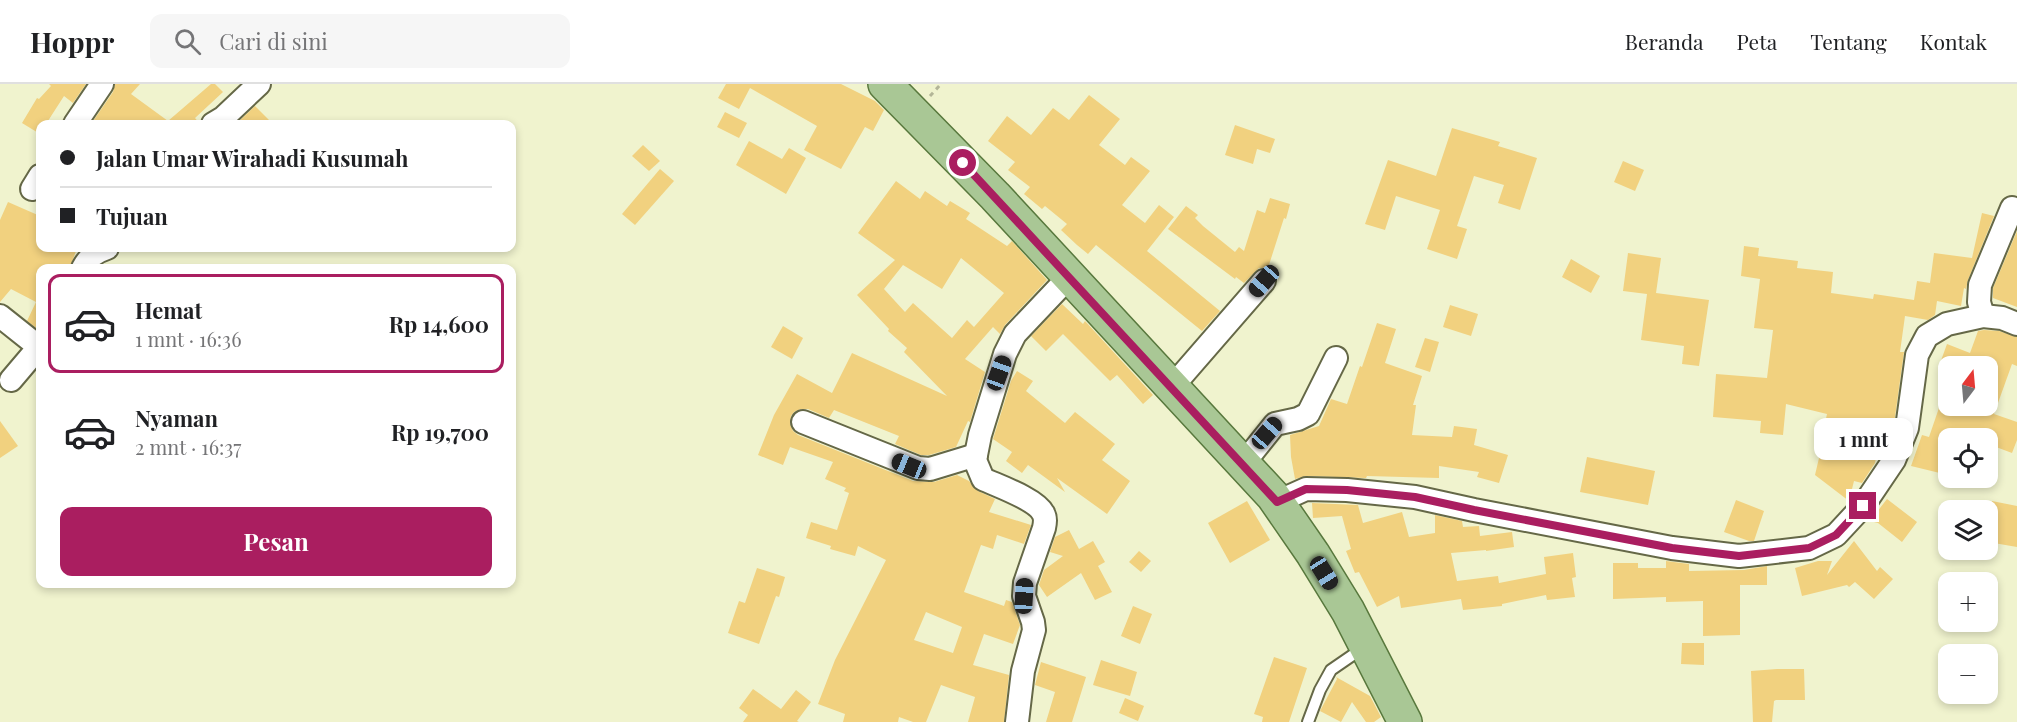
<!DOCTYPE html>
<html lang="id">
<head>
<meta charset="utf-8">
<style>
	body { margin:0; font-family:"Playfair Display",serif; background:#f6f6f6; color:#202124; height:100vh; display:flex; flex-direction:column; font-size:22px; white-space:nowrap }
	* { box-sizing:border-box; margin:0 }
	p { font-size:20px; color:#757577 }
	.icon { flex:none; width:33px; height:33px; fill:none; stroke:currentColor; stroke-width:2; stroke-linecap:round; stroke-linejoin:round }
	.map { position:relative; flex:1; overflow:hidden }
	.drawer { position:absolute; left:36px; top:180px; width:480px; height:324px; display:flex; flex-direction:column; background:#fff; border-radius:12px; box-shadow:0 3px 9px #0003 }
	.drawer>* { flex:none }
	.guide { position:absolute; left:36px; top:36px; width:480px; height:132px; border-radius:12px; box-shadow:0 3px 9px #0003; display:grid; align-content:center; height:132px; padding:0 24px; background:#fff }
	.needle { width:39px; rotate:16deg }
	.buttons { position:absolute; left:1938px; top:272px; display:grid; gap:12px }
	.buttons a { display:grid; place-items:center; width:60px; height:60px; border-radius:12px; background:#fff; box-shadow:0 3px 9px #0003; font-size:30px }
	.end { position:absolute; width:27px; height:27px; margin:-14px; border:8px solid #aa1e60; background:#fff; box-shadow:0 0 0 3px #fff }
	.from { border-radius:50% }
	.bubble { position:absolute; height:42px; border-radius:12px; background:#fff; box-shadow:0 3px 9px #0003; font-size:20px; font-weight:700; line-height:42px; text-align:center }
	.car { position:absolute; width:18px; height:36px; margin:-18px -9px; border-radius:8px; box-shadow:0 0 4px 2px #0007; background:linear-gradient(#222 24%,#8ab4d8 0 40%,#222 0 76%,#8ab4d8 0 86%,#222 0) }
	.guide b { display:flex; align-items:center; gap:21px; height:57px; font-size:22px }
	.guide b+b { border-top:2px solid #e0e0e0 }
	.guide i { width:15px; height:15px; background:#202124 }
	ul { padding:10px 0 0; list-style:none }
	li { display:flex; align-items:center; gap:18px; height:99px; margin:0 12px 9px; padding:0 12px; border:3px solid transparent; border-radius:12px }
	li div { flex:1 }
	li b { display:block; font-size:22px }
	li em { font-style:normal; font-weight:700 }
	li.selected { border-color:#aa1e60 }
	li>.icon { width:54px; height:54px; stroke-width:1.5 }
	.button { display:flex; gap:12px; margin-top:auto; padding:12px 24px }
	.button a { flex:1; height:69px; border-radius:12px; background:#aa1e60; color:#fff; font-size:24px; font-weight:700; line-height:69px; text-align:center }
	header { display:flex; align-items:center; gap:36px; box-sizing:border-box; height:84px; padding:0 30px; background:#fff; border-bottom:2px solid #e0e0e0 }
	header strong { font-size:28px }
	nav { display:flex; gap:33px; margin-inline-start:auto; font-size:21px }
	.search { width:420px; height:54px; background:#f6f6f6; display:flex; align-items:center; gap:15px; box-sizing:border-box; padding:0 21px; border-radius:12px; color:#757577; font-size:22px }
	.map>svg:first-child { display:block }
</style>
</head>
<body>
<header>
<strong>Hoppr</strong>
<div class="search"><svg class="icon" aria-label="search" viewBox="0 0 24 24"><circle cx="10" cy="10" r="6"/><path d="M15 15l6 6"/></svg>Cari di sini</div>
<nav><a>Beranda</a><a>Peta</a><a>Tentang</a><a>Kontak</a></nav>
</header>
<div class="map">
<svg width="2017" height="638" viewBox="0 0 2017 638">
	<rect width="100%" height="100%" fill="#f0f3ce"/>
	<g fill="#f1d17f" fill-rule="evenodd">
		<path d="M 49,0 L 86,0 L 73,19 L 64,12 L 46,40 L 40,40 L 40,50 L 22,39 L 37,14 L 39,15 L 51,2 Z"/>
		<path d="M 115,0 L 140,0 L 131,10 L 168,37 L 211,0 L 215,0 L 223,8 L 195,34 L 200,40 L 91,40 L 113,8 Z"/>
		<path d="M 726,0 L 841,0 L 875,17 L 884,26 L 873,47 L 865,43 L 841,85 L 804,66 L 817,42 L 750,4 L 739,25 L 718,14 Z"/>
		<path d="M 1089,11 L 1120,35 L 1099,61 L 1125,81 L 1131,73 L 1150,87 L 1122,121 L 1145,139 L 1159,121 L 1174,133 L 1147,167 L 1220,227 L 1202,247 L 1096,161 L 1088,170 L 1077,161 L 1061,146 L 1067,140 L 1045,122 L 1042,125 L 1024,110 L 1030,103 L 1008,86 L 1015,78 L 988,57 L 1007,32 L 1031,51 L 1053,24 L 1069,36 Z"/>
		<path d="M 255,22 L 273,40 L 236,40 Z"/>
		<path d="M 725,28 L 747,39 L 739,54 L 717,43 Z"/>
		<path d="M 1235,41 L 1275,55 L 1270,69 L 1257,65 L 1253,80 L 1225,71 Z"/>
		<path d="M 1452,44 L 1500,58 L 1498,62 L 1537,74 L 1520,126 L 1498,119 L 1504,101 L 1474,92 L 1457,142 L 1467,145 L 1457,175 L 1427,165 L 1440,126 L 1396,112 L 1385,146 L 1365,140 L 1388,76 L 1436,92 Z"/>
		<path d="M 749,57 L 782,75 L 789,64 L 806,74 L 786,110 L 736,81 Z"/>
		<path d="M 643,61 L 660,77 L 649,87 L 632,72 Z"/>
		<path d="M 1623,77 L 1644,86 L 1635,107 L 1614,98 Z"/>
		<path d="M 660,85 L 674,97 L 635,141 L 622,130 Z"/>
		<path d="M 896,97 L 920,115 L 925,107 L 947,122 L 950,117 L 970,129 L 966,135 L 1007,162 L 1012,157 L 1047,196 L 1005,241 L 1000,250 L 993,243 L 965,275 L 985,288 L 970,338 L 968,337 L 956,363 L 929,371 L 921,371 L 895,360 L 899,352 L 834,326 L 829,334 L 808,325 L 801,325 L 794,328 L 791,332 L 790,340 L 793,347 L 798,351 L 913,397 L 934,398 L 957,391 L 969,397 L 978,407 L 995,415 L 989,428 L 1031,441 L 1024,460 L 997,451 L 993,465 L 981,461 L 964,508 L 1004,522 L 1006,516 L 1012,518 L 1020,541 L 1013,560 L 984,550 L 973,581 L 1009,591 L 1004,638 L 968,638 L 975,613 L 941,601 L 926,638 L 913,638 L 899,633 L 898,638 L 843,638 L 845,630 L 818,620 L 835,576 L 886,476 L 858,462 L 855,472 L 830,465 L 831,462 L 806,454 L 811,438 L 837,446 L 849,409 L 844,407 L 846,404 L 825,395 L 833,378 L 790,363 L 783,381 L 758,371 L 774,331 L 797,290 L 832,309 L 852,269 L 947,312 L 904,268 L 907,264 L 888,247 L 889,245 L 857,211 L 895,176 L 858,149 ZM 961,174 L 1004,209 L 974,243 L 967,236 L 952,254 L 913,219 L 905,228 L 884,205 L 903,181 L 942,205 ZM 926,528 L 962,543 L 953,569 L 914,556 Z"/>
		<path d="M 1270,114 L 1290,120 L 1286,135 L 1284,134 L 1268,184 L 1259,184 L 1244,199 L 1236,193 L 1235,195 L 1168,145 L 1186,122 L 1198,131 L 1195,134 L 1203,142 L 1235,168 L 1239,163 L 1244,167 L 1257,126 L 1265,129 Z"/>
		<path d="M 8,118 L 40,132 L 40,164 L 77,164 L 70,184 L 40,184 L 40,247 L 27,237 L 36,218 L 11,205 L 0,218 L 0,136 Z"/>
		<path d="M 1982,129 L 1994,132 L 1968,196 L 1966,205 L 1964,204 L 1961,222 L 1937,217 L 1935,231 L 1928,236 L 1905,232 L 1900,268 L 1904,268 L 1894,340 L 1886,360 L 1879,358 L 1875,379 L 1862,399 L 1854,397 L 1849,417 L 1815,391 L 1823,357 L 1821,357 L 1827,330 L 1786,320 L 1783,351 L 1760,349 L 1761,337 L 1713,333 L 1716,290 L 1767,294 L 1773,246 L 1754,244 L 1760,195 L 1741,192 L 1744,162 L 1759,164 L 1758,172 L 1798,177 L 1797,184 L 1833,188 L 1831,209 L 1873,215 L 1874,210 L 1914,216 L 1917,197 L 1930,199 L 1934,169 L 1972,174 Z"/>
		<path d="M 2017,147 L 2017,223 L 1993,214 L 1993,204 Z"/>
		<path d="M 1628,169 L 1661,174 L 1656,209 L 1709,216 L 1699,282 L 1682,280 L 1684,262 L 1641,256 L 1647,210 L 1623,207 Z"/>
		<path d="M 1571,175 L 1600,192 L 1591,209 L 1562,193 Z"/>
		<path d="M 1062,220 L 1083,240 L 1085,237 L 1153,311 L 1143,320 L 1117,291 L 1110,297 L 1063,250 L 1046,267 L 1031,252 Z"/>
		<path d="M 1450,221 L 1478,230 L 1471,252 L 1443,243 Z"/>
		<path d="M 1377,239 L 1396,245 L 1385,279 L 1422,292 L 1413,321 L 1416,321 L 1412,351 L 1452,353 L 1454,342 L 1477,345 L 1474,361 L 1508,371 L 1499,399 L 1477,393 L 1479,388 L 1439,382 L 1439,394 L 1367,392 L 1366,394 L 1306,392 L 1295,395 L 1291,373 L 1290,351 L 1319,342 L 1331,315 L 1347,320 L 1360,282 L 1362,283 Z"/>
		<path d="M 783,242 L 803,254 L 792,275 L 771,263 Z"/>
		<path d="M 1984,246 L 1999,247 L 2017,253 L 2017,282 L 2012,280 L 1994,330 L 2017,338 L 2017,356 L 2012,369 L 1988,360 L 1988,354 L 1948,354 L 1948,391 L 1911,382 L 1922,351 L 1929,353 L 1940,321 L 1988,321 L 1988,282 L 1939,282 L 1947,260 L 1970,269 L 1978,247 Z"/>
		<path d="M 1425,254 L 1439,258 L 1430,288 L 1415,283 Z"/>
		<path d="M 1017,287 L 1033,297 L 1026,307 L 1065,339 L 1075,328 L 1115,360 L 1102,376 L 1130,397 L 1107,430 L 1057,394 L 1065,408 L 1028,381 L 1022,389 L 1006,377 L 1012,368 L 993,355 L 1011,297 Z"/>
		<path d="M 0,337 L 18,362 L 0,374 Z"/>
		<path d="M 1587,373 L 1655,387 L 1648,421 L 1580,408 Z"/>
		<path d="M 1887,415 L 1917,438 L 1902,458 L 1878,439 L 1870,437 Z"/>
		<path d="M 1736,416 L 1764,427 L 1754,457 L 1749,457 L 1724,448 Z"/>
		<path d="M 1247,417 L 1270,456 L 1230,479 L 1208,439 Z"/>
		<path d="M 1992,417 L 2017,422 L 2017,463 L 1988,458 L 1988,444 Z"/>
		<path d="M 1312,419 L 1358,421 L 1363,439 L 1402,428 L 1409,453 L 1435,449 L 1435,431 L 1462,437 L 1463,443 L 1479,442 L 1480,452 L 1512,448 L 1514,463 L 1486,467 L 1486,466 L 1451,469 L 1457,497 L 1498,492 L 1499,499 L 1546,490 L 1544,473 L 1573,469 L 1576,493 L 1572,494 L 1575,513 L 1547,516 L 1546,511 L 1502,520 L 1502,522 L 1463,526 L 1461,515 L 1401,524 L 1399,512 L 1377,523 L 1359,488 L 1355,489 L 1346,467 L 1351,465 L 1342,432 L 1313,434 Z"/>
		<path d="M 1069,446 L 1079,465 L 1093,457 L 1105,478 L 1098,482 L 1112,508 L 1095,516 L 1081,489 L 1047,513 L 1039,501 L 1044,486 L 1063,472 L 1050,468 L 1055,453 Z"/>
		<path d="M 1854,457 L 1877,487 L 1880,483 L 1893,495 L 1874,515 L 1855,498 L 1849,503 L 1847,501 L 1802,512 L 1795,484 L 1818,477 L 1832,477 L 1827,491 Z"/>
		<path d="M 1139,467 L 1151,477 L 1141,488 L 1129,478 Z"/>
		<path d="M 1666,477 L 1689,480 L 1689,487 L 1744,486 L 1767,482 L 1767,501 L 1740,501 L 1740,551 L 1703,552 L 1703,517 L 1666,518 L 1666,513 L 1613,515 L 1613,479 L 1638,479 L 1638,484 L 1666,484 Z"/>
		<path d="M 757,484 L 785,493 L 779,513 L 776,512 L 759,560 L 728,549 L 739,517 L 745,519 Z"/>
		<path d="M 1133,522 L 1152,530 L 1140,560 L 1121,552 Z"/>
		<path d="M 1682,559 L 1704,559 L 1704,581 L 1681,580 Z"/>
		<path d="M 1274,573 L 1307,584 L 1289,638 L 1262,638 L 1263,633 L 1254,630 Z"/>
		<path d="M 1101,576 L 1137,588 L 1130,612 L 1093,601 Z"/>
		<path d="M 1041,578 L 1086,593 L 1072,638 L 1046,638 L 1055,608 L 1035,601 Z"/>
		<path d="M 1777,585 L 1804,585 L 1805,616 L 1776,616 L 1774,617 L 1772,638 L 1753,638 L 1751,587 Z"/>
		<path d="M 1336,593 L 1370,612 L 1381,633 L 1374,638 L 1366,638 L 1352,618 L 1341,638 L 1320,627 L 1337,595 Z"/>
		<path d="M 753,605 L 781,625 L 796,606 L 811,618 L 797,637 L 799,638 L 743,638 L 748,631 L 739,624 Z"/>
		<path d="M 1125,614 L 1144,622 L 1138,637 L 1119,629 Z"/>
	</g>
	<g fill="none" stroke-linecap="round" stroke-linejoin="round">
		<defs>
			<path id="service" d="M 1308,638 L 1320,606 L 1331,586 L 1363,564"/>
			<g id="minor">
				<path d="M 75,40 L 102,0"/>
				<path d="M 213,40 L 223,34 L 259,0"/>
				<path d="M 32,105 L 40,92"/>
				<path d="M 83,184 C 89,173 95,168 107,164"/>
				<path d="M 0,232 L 39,263 L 11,296"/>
				<path d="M 1983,232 L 1979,218 L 1980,201 L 2012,124"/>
				<path d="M 1171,304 L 1264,197"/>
				<path d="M 803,338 L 918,384 L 930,385 L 976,371"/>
				<path d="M 1243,380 L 1275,340 L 1298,335 L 1308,330 L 1336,274"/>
				<path d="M 1277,418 L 1306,405 L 1347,406 L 1415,413 L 1474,426 L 1672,464 L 1739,472 L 1809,464 L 1836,451 L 1863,422 L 1894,376 L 1907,344 L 1917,271 L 1927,252 L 1947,240 L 1983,232 L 2002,234 L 2017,240"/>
				<path d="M 1017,638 L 1023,587 L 1034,546 L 1033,538 L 1024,512 L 1025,499 L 1044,444 C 1045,439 1046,434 1043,429 C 1036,415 998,402 983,395 L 975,376 L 980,351 L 1005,270 L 1015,250 L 1069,193"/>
			</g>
			<path id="primary" d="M 885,0 L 995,112 L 1273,412 L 1313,470 L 1348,527 L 1405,638"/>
		</defs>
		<use href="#service" stroke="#656847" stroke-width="14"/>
		<use href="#minor" stroke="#656847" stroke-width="26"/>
		<use href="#primary" stroke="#58783d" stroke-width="36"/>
		<path stroke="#b3b597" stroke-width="3" stroke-dasharray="4.5 4.5" stroke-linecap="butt" d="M 930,12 L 941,0"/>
		<use href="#service" stroke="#fff" stroke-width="10"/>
		<use href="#minor" stroke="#fff" stroke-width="22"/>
		<use href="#primary" stroke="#a9c795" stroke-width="33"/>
	</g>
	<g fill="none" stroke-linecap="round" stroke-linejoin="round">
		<path stroke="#aa1e60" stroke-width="8" d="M 963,79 L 1277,418 L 1306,405 L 1347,406 L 1415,413 L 1474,426 L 1672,464 L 1739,472 L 1809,464 L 1836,451 L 1863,422"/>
	</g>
</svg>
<div class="buttons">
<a><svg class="needle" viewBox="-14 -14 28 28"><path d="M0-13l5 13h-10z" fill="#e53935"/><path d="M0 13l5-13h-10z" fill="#757577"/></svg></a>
<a><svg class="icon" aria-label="locate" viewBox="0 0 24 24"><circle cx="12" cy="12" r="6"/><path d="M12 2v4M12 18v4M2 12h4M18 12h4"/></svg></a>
<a><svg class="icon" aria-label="layers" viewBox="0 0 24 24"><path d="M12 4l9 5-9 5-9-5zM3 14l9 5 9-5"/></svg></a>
<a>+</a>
<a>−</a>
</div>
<i class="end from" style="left:963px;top:79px"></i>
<i class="end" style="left:1863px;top:422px"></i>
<div class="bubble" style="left:1814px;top:334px;width:99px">1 mnt</div>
<i class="car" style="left:1264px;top:197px;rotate:221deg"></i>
<i class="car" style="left:999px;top:289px;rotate:20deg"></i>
<i class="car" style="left:1267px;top:349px;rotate:41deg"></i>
<i class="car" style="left:909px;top:382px;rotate:292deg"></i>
<i class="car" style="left:1324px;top:489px;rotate:148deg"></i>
<i class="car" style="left:1024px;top:512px;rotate:3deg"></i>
<div class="guide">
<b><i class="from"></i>Jalan Umar Wirahadi Kusumah</b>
<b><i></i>Tujuan</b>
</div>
<section class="drawer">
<ul>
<li class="selected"><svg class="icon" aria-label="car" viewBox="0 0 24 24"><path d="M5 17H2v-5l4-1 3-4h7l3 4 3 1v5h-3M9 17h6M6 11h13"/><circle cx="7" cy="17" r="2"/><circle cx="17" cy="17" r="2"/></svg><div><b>Hemat</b><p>1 mnt · 16:36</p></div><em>Rp 14,600</em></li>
<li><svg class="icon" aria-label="car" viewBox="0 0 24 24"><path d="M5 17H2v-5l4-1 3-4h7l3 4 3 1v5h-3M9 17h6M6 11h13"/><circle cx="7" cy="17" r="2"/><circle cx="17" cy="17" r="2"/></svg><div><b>Nyaman</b><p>2 mnt · 16:37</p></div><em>Rp 19,700</em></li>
</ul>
<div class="button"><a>Pesan</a></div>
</section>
</div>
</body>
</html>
